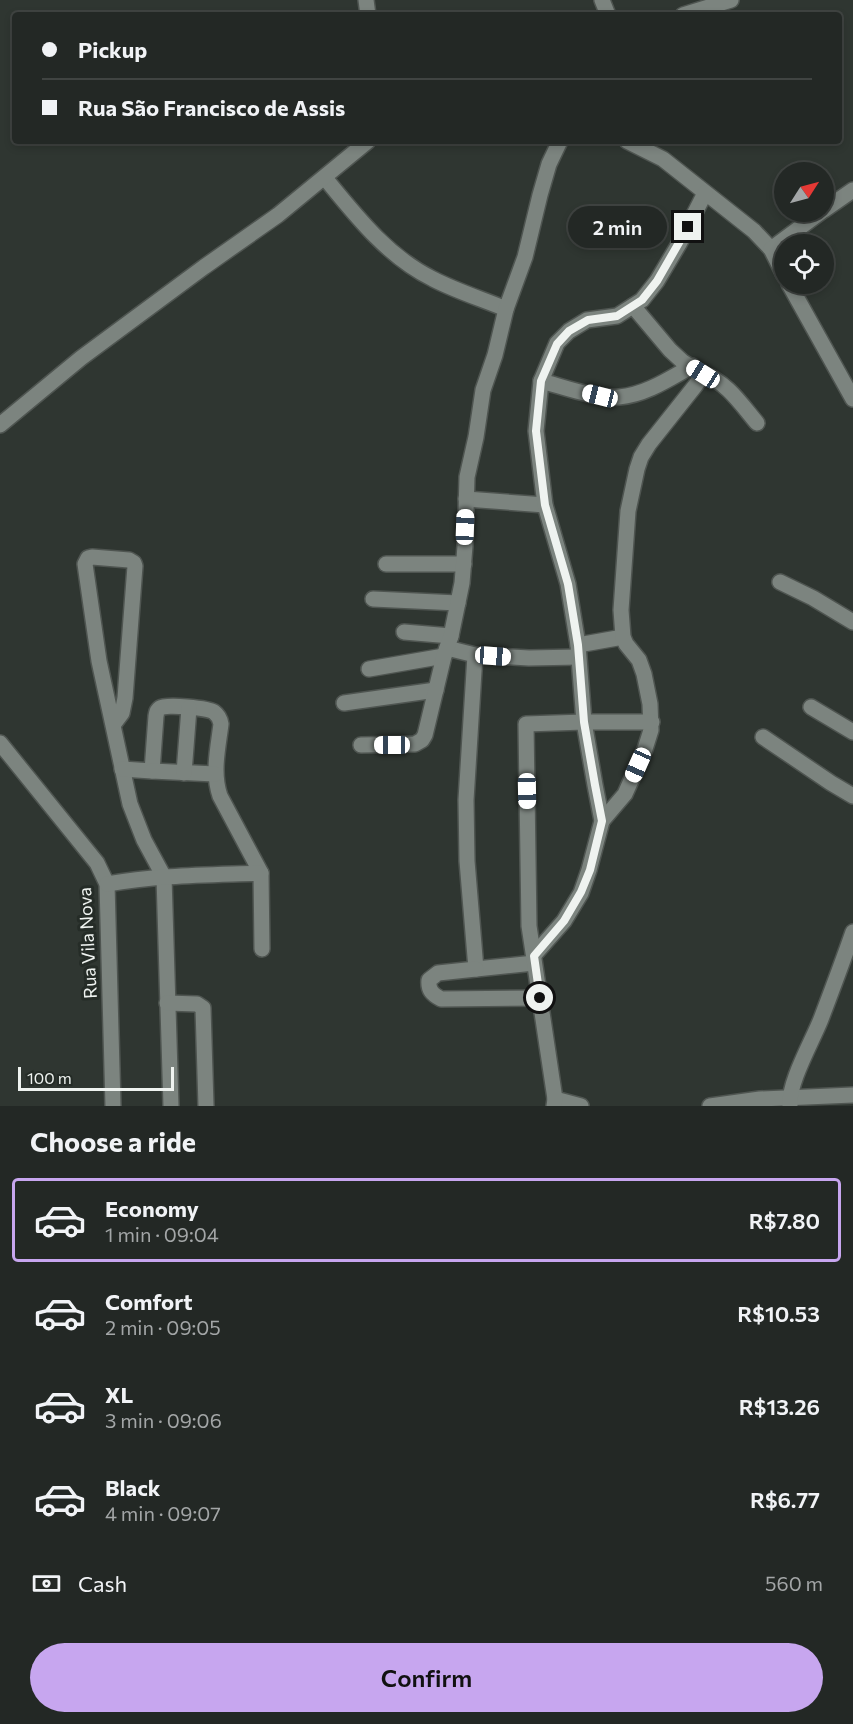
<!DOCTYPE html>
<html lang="en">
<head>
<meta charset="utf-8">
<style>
	body { margin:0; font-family:Commissioner,sans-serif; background:#2b302d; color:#f1f3f6; height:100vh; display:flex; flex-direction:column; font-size:22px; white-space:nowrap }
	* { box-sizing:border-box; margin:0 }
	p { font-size:20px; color:#a3a6a7 }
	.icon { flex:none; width:33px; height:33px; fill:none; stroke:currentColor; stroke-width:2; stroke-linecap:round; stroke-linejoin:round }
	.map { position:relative; height:1106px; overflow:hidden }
	.side { display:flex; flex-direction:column; background:#232825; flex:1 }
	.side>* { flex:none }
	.guide { position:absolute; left:12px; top:12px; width:830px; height:132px; border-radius:6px; box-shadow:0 3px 9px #0003,0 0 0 2px #404442; display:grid; align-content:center; height:132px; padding:0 30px; background:#232825 }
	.needle { width:39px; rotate:54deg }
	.tools { position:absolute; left:774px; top:162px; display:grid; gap:12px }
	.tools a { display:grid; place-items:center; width:60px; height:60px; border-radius:50%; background:#232825; box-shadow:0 3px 9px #0003,0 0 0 2px #404442; font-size:30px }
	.scale { position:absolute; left:18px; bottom:15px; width:156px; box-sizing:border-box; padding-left:6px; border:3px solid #eff3f0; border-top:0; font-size:16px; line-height:21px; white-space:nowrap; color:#eff3f0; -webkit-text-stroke:4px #252c27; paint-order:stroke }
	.end { position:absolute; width:27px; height:27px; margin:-14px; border:8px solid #eff3f0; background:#111; box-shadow:0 0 0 3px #111 }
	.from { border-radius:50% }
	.bubble { position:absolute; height:42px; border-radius:21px; background:#232825; box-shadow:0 3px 9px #0003,0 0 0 2px #404442; font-size:20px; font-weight:600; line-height:42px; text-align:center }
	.car { position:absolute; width:18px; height:36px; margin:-18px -9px; border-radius:8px; box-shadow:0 0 4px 2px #0007; background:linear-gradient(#fff 24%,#345 0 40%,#fff 0 76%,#345 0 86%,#fff 0) }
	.guide b { display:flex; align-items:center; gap:21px; height:57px; font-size:22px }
	.guide b+b { border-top:2px solid #404442 }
	.guide i { width:15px; height:15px; background:#f1f3f6 }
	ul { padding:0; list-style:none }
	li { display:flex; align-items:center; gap:18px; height:84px; margin:0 12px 9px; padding:0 18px; border:3px solid transparent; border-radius:6px }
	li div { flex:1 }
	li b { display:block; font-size:22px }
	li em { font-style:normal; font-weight:600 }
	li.current { border-color:#c7a6ef }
	li>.icon { width:54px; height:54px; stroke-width:1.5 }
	h2 { padding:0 30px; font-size:27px; line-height:72px }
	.pay { display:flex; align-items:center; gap:15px; height:66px; padding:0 30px; font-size:22px }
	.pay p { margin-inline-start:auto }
	.button { display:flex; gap:12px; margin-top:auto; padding:12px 30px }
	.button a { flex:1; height:69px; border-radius:36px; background:#c7a6ef; color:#111; font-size:24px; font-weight:600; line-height:69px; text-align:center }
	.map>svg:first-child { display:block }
</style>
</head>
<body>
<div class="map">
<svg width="853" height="1106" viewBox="0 0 853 1106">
	<rect width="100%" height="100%" fill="#2f3631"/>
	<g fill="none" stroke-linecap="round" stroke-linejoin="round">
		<defs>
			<g id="minor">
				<path d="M 366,0 L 368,15"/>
				<path d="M 602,0 L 608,15"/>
				<path d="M 683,15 L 731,0"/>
				<path d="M 627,141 L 663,159 L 754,231 L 771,249 L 784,275"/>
				<path d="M 325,178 C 356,216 388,257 433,279 C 456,291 482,299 506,309"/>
				<path d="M 824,210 L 853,190"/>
				<path d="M 771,249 L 821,212"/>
				<path d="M 789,284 L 853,399"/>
				<path d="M 703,374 C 727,382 741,404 757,423"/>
				<path d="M 541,381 C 564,387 595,399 619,397 C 645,395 669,379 692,366"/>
				<path d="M 0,425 L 81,358 L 204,267 L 278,215 L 368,141"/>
				<path d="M 466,499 L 545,505"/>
				<path d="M 386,564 L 464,564"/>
				<path d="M 780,582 L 813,598 L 853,622"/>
				<path d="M 373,599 L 458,603"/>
				<path d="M 404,632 L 451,636"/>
				<path d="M 578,645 L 623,637"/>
				<path d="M 447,648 L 475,655 L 529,658 L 578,657"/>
				<path d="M 475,655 L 466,800 L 467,861 L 476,969 L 534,963"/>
				<path d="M 369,669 L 444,656"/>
				<path d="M 344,703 L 436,690"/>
				<path d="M 811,707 L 853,732"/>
				<path d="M 113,725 L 122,713 L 125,698 L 135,566 L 134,563 L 129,560 L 92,557 L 88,558 L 85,564 L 99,661 L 130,804 L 144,840 L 164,877 L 171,1106"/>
				<path d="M 763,737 L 831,783 L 853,796"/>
				<path d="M 0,743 L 97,863 L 107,884 L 113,1106"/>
				<path d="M 361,745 L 415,744 L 422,740 L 425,735 L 444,656 L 451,636 L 462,583 L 465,546 L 467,477 L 476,437 L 483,390 L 495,355 L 506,309 L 525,257 L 540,195 L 549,164 L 560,141"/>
				<path d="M 122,769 L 152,771 L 156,716 C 157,712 156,711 160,708 C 166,704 208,708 214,712 C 218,715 220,718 221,724 C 218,748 212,773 220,796 L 261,873"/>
				<path d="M 152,771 L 215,774"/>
				<path d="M 184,773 L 189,708"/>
				<path d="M 602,821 L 625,794 L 645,749 L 651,730 L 650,704 L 644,674 L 639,660 L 626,644 L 623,637 L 621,610 L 628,511 L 637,469 L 641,457 L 649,444 L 695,386 L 703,374 L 683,362 L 670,350 L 633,306"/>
				<path d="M 107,884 C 158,875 210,875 261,873 L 262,949"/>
				<path d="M 534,955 L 564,921 L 581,893 L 589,870 L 602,821 L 595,785 L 584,722 L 578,645 L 568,584 L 545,505 L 536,431 L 541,381 L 557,343 L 569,331 L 587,320 L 617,316 L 642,300 L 657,281 L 679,244 L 705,193"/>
				<path d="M 476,969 L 438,973 L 429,980 C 428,990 432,994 441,999 L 540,998"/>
				<path d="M 167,1003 L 197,1004 L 203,1008 L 206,1106"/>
				<path d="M 555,1099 L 581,1106"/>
				<path d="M 554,1106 L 555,1099 L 529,926 L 526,724 L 584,722 L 652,722"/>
				<path d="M 710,1106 L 760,1099 L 853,1095"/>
				<path d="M 790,1106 C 788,1083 812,1042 821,1019 C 832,990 843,961 853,932"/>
			</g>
		</defs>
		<use href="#minor" stroke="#4f5551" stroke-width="18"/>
		<use href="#minor" stroke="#7c847f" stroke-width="15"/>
	</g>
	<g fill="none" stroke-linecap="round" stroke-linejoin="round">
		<path stroke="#eff3f0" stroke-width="8" d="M 540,998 L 534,956 L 564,921 L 581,892 L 590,870 L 602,821 L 595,785 L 584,722 L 578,645 L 568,584 L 545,505 L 536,431 L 541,381 L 557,344 L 569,331 L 588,320 L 617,316 L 642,300 L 657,281 L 688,227"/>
	</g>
	<g text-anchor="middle" stroke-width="6" stroke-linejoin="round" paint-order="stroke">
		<g font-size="18" fill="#eff3f0" stroke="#252c27">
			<text transform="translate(88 943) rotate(-93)" y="6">Rua Vila Nova</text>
		</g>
	</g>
</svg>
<div class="tools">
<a><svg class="needle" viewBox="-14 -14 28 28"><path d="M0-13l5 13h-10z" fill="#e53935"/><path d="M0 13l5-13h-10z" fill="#a3a6a7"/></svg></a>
<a><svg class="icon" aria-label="locate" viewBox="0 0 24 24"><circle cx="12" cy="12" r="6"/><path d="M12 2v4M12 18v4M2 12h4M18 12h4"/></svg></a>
</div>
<div class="scale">100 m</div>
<i class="end from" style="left:540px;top:998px"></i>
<i class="end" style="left:688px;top:227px"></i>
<div class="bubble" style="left:568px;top:206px;width:99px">2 min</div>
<i class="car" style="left:703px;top:374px;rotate:302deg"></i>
<i class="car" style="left:600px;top:396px;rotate:284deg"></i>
<i class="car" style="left:465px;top:527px;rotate:2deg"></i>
<i class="car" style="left:493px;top:656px;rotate:94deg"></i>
<i class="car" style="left:392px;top:745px;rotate:270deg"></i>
<i class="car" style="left:638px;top:765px;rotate:204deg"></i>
<i class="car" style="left:527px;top:791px;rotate:179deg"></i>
<div class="guide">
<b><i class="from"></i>Pickup</b>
<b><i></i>Rua São Francisco de Assis</b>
</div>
</div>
<section class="side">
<h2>Choose a ride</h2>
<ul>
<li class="current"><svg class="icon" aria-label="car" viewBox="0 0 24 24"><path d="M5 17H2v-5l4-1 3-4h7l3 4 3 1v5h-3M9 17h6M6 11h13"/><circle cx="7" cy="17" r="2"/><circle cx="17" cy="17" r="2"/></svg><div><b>Economy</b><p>1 min · 09:04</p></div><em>R$7.80</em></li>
<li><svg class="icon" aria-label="car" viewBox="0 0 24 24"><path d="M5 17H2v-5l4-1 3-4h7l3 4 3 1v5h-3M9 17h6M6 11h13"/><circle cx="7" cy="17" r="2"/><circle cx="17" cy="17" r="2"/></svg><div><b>Comfort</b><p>2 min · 09:05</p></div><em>R$10.53</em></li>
<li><svg class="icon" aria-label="car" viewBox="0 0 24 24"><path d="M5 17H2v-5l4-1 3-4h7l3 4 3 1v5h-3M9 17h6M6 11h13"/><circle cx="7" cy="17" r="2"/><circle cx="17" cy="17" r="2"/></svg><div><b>XL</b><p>3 min · 09:06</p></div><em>R$13.26</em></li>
<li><svg class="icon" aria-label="car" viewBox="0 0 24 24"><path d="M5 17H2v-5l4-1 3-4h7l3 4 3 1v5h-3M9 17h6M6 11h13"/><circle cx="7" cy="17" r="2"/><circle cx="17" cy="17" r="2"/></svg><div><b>Black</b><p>4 min · 09:07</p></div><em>R$6.77</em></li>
</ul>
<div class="pay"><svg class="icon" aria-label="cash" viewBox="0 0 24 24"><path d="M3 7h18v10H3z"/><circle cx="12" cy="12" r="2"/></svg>Cash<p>560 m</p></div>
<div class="button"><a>Confirm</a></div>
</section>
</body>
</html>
